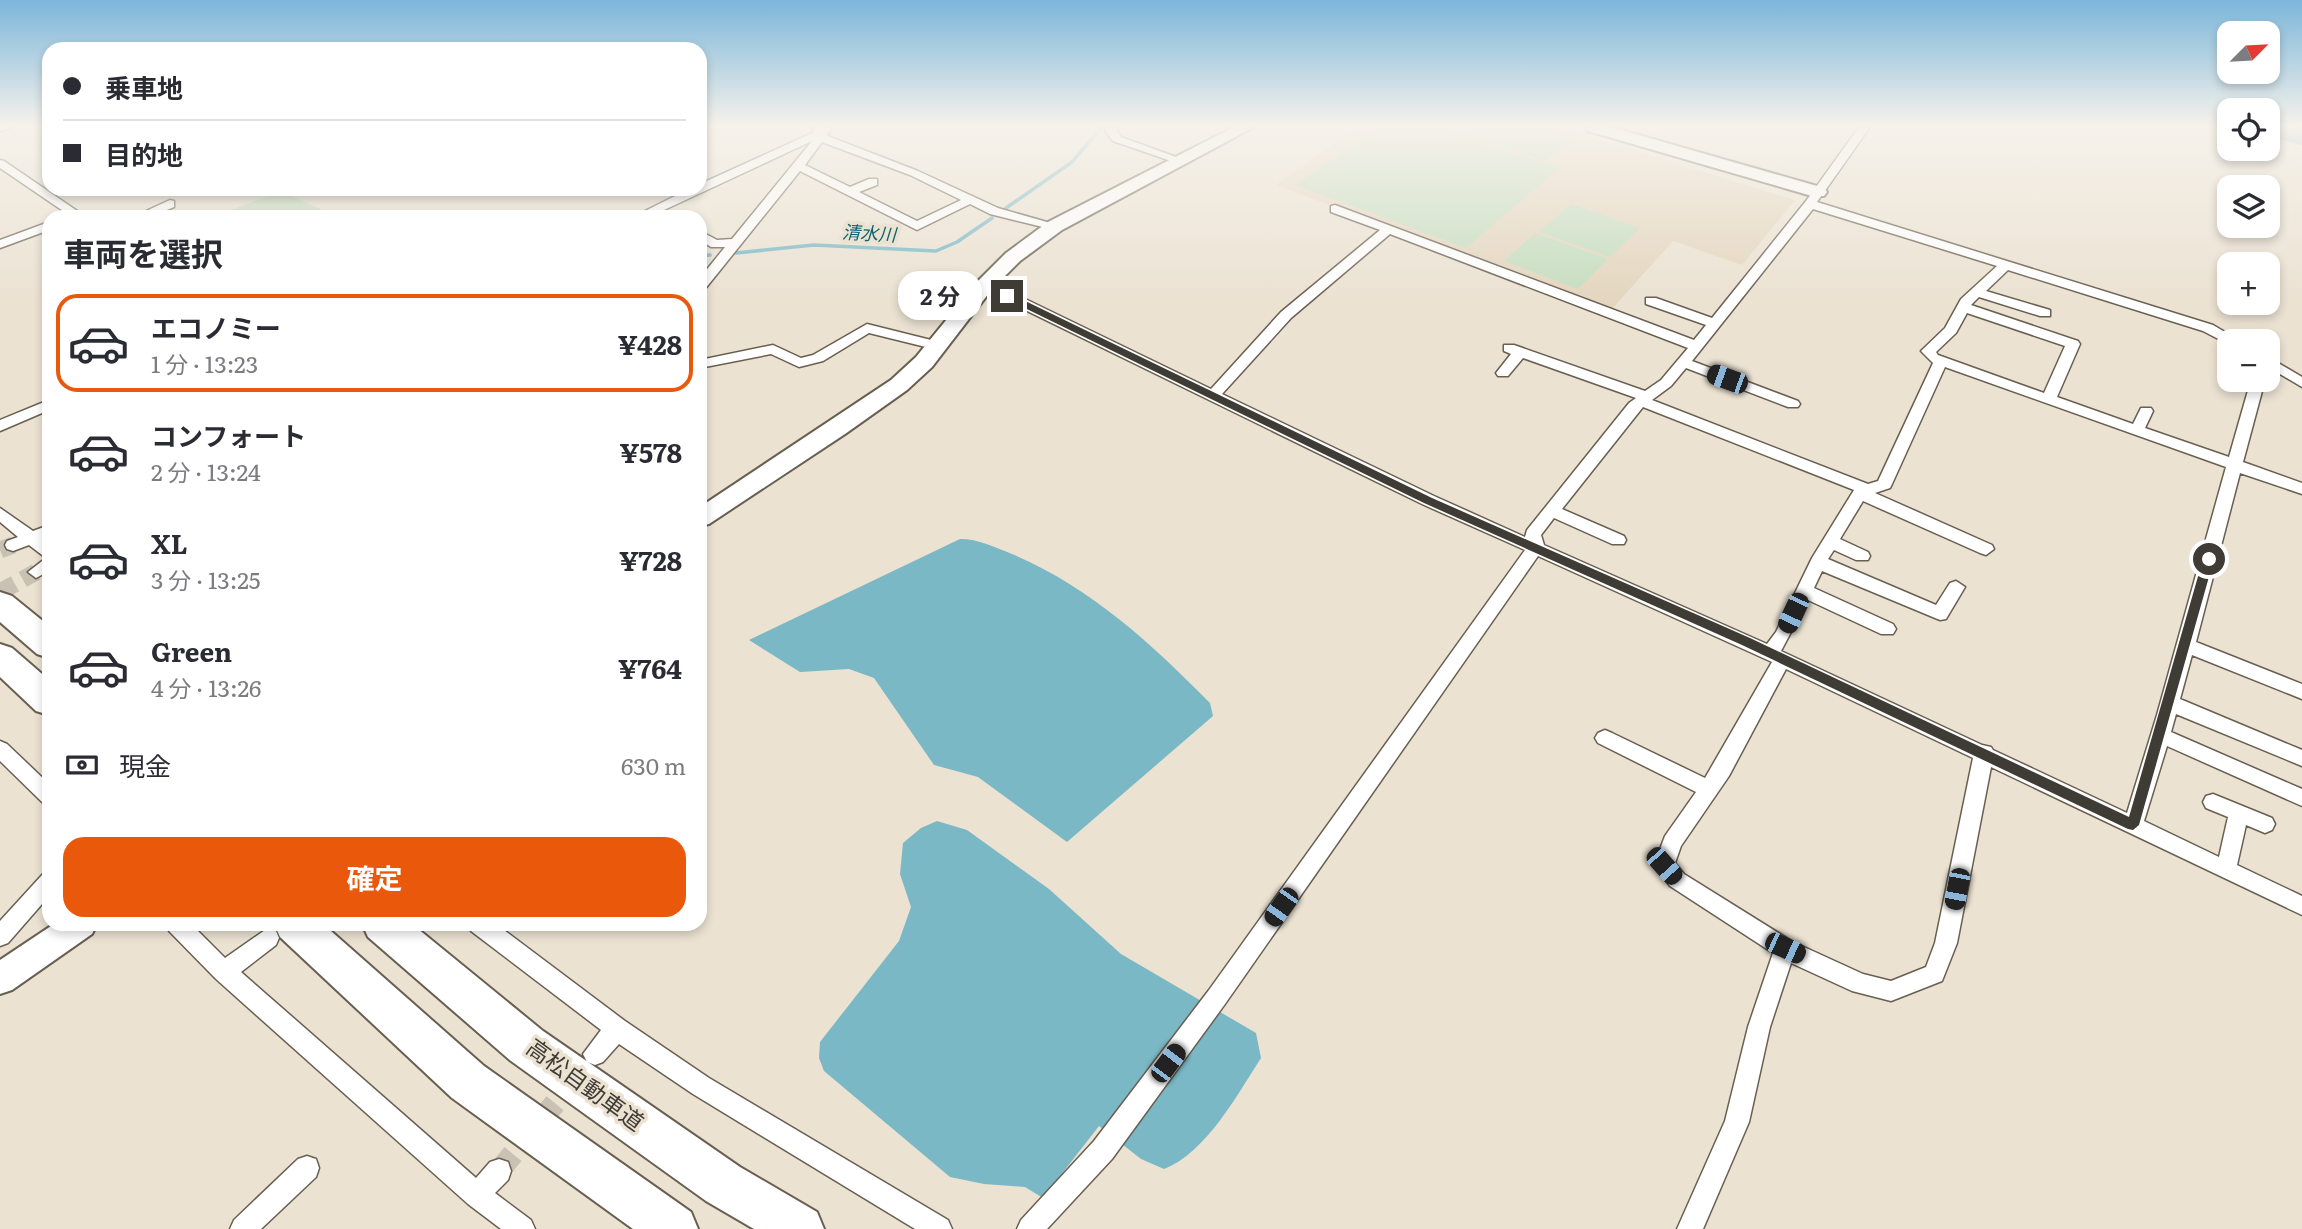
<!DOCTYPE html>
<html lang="ja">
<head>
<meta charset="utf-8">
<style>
	body { margin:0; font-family:Literata,"Noto Sans JP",serif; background:#f7f7f7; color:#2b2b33; height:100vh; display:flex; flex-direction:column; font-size:26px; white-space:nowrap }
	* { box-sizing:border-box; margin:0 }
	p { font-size:23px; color:#7c7c81 }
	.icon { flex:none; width:38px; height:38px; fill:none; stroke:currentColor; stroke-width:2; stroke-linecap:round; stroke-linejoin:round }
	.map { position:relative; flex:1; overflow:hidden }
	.drawer { position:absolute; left:42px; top:210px; width:665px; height:721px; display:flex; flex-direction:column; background:#fff; border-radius:21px; box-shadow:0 4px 10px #0003 }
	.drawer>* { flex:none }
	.banner { position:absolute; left:42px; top:42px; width:665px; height:154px; border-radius:21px; box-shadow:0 4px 10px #0003; display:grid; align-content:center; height:154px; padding:0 21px; background:#fff }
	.needle { width:46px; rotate:66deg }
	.controls { position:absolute; left:2217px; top:21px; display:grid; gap:14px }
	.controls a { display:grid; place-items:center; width:63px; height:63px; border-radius:14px; background:#fff; box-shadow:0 4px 10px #0003; font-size:35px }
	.end { position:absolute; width:32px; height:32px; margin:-16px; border:9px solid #3f3b35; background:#fff; box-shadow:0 0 0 4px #fff }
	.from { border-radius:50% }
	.bubble { position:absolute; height:49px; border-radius:21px; background:#fff; box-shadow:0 4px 10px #0003; font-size:23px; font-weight:700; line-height:49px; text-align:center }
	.car { position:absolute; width:21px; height:42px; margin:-21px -10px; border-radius:9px; box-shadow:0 0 5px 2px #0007; background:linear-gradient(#222 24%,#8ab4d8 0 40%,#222 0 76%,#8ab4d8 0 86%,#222 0) }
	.banner b { display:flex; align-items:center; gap:24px; height:66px; font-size:26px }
	.banner b+b { border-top:2px solid #e1e1e2 }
	.banner i { width:18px; height:18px; background:#2b2b33 }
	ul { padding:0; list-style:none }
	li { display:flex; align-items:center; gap:21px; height:98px; margin:0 14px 10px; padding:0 7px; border:4px solid transparent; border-radius:21px }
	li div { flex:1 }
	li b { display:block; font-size:26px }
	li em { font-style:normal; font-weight:700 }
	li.selected { border-color:#ea580c }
	li>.icon { width:63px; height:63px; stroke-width:1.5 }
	h2 { padding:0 21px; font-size:32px; line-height:84px }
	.pay { display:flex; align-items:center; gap:18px; height:77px; padding:0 21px; font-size:26px }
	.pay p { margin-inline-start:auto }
	.cta { display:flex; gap:14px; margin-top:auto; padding:14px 21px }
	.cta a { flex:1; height:80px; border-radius:21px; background:#ea580c; color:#fff; font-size:28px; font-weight:700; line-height:80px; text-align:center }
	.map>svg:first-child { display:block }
</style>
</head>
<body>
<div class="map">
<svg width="2302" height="1229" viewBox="0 0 2302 1229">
	<rect width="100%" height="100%" fill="#ebe2d2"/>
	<path fill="#e4d6bf" d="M 1357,127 L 1558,127 L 1795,200 L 1742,265 L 1673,241 L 1611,310 L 1276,185 Z"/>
	<g fill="#c5ddc0">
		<path d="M 1380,127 L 1433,127 L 1559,168 L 1466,248 L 1296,185 Z"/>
		<path d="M 1464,127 L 1540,127 L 1574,138 L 1544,161 L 1457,131 Z"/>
		<path d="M 287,194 L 338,217 L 213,217 L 270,195 Z"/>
		<path d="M 1571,204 L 1640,228 L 1610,257 L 1539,232 Z"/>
		<path d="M 1535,233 L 1608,259 L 1578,289 L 1504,261 Z"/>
	</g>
	<g fill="#7ab8c6">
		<path d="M 2268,127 L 2302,127 L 2302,145 L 2268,137 Z"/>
		<path d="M 960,539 C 979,539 994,547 1012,554 C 1090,587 1151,643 1210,703 L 1213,716 L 1067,842 L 978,777 L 934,765 L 874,678 L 849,669 L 800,672 L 749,640 Z"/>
		<path d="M 937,821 L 967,830 L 1049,889 L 1121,954 L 1256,1033 L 1261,1058 C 1237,1095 1206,1153 1164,1169 L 1141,1159 L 1099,1126 L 1043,1198 L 1025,1187 L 984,1184 L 950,1177 L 824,1071 L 819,1058 L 820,1042 L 899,941 L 911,907 L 900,874 L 903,843 L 921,828 Z"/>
	</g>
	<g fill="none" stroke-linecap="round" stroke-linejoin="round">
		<g stroke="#7ab8c6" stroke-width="3.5">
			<path d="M 1006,208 L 1072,162 L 1102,127"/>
			<path d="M 736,253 L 814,245 L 936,251 L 957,242 L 992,218"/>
			<path d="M 700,256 L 710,255"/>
		</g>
		<g stroke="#c9c1b3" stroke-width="17" stroke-dasharray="17 9" stroke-linecap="butt">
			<path d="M 0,550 L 13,545"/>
			<path d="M 0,592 L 36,572"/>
		</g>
		<path stroke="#c9c1b3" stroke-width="22" stroke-dasharray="22 11" stroke-linecap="butt" d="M 499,1171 L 575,1079"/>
		<defs>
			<g id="street">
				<path d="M 0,127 L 12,127 L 0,131 Z"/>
				<path d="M 1108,127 L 1118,127 L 1117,131 L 1121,137 L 1187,161 L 1177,163 L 1113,141 L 1105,131 Z"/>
				<path d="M 1859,127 L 1870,127 L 1817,202 L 2213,325 L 2240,341 L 2230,341 L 2228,344 L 2203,331 L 2008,270 L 1986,291 L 2050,310 L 2050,316 L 2040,316 L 1979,297 L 1971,305 L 2078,341 L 2080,344 L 2057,397 L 2133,424 L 2141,408 L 2151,408 L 2153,411 L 2145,428 L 2229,457 L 2251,380 L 2265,380 L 2243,462 L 2302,483 L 2302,494 L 2240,473 L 2196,642 L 2302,684 L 2302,699 L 2192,655 L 2180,699 L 2302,750 L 2302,766 L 2176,714 L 2171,732 L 2302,789 L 2302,806 L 2167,746 L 2144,821 L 2219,857 L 2228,817 L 2206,808 L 2203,802 L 2206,796 L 2213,794 L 2272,818 L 2275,824 L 2272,830 L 2265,833 L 2246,825 L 2237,865 L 2302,896 L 2302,915 L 1991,767 L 1957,943 L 1942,981 L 1891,1001 L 1852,991 L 1791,963 L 1770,1027 L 1749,1122 L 1703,1229 L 1677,1229 L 1725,1121 L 1748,1027 L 1773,953 L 1670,886 L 1654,865 L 1665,836 L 1696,792 L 1598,743 L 1595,738 L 1598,733 L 1605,730 L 1612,733 L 1705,778 L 1772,662 L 1538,556 L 1225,1004 L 1112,1159 L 1047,1229 L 1017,1229 L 1021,1220 L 1094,1141 L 1209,990 L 1525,550 L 1422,504 L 980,288 L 980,282 L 990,282 L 1211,389 L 1281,312 L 1380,230 L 1331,212 L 1331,206 L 1335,205 L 1694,340 L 1706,325 L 1646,304 L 1646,298 L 1656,298 L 1712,318 L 1806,201 ZM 1813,209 L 1997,266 L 1961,299 L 1945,328 L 1921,351 L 1933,363 L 1878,481 L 1868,484 L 1652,400 L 1671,386 L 1686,368 L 1788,407 L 1798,407 L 1800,404 L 1798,401 L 1692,361 ZM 1390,234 L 1688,348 L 1661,380 L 1645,391 L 1514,345 L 1504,345 L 1504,351 L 1511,354 L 1496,373 L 1498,376 L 1508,376 L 1523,358 L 1636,398 L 1629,403 L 1527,530 L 1525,537 L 1434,496 L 1222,394 L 1291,318 ZM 1967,313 L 2065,346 L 2044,393 L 1938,355 L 1936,352 L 1956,333 ZM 1945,367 L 2226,467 L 2157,715 L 2127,813 L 1993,750 L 1991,747 L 1982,745 L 1781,651 L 1808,600 L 1881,634 L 1893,634 L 1896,629 L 1893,624 L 1814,588 L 1822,571 L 1940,620 L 1946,619 L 1965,587 L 1956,581 L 1950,583 L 1936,605 L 1828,559 L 1834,550 L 1856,560 L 1868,560 L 1870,556 L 1868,552 L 1840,539 L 1863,501 L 1980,553 L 1986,555 L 1994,549 L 1992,545 L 1875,493 L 1890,488 L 1892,484 ZM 1643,407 L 1854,490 L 1812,558 L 1776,632 L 1767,644 L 1544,545 L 1541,535 L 1554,518 L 1612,544 L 1624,544 L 1626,540 L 1624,536 L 1562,509 ZM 1786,669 L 1973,758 L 1935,943 L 1926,967 L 1891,981 L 1863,974 L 1793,942 L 1684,874 L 1675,863 L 1681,846 L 1729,776 Z"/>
				<path d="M 821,129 L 827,132 L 825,135 L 918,171 L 998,208 L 1061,226 L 1055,230 L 990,214 L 970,204 L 917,230 L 800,171 L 705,289 L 700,290 L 700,278 L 725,247 L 711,247 L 700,240 L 700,231 L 717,240 L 732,239 L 812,141 L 649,217 L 633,217 L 689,189 L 700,189 L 700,184 ZM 822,142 L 910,175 L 961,200 L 917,221 L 859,192 L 877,185 L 877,179 L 869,179 L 850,187 L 805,165 Z"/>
				<path d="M 0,160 L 4,161 L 86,217 L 72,217 L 0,168 Z"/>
				<path d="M 170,200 L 174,201 L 174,207 L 150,217 L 133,217 Z"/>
				<path d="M 49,222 L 49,230 L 0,248 L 0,240 Z"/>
				<path d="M 867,324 L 943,343 L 945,346 L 938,350 L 869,333 L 823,361 L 799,367 L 771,354 L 700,368 L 700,360 L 773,345 L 801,358 L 813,355 Z"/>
				<path d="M 2268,357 L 2302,377 L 2302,387 L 2268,367 Z"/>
				<path d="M 49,400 L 49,410 L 0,431 L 0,420 Z"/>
				<path d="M 0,508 L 33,531 L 49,525 L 49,537 L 43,539 L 49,544 L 49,571 L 36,578 L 28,572 L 46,558 L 29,545 L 13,551 L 7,549 L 5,545 L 7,541 L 18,537 L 0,522 Z"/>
				<path d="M 0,741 L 7,744 L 49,784 L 49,804 L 42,802 L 0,761 Z"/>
				<path d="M 49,872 L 49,896 L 8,943 L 0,946 L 0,921 L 42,875 Z"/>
				<path d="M 166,924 L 191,924 L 225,958 L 268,928 L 276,931 L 279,938 L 276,945 L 241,972 L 476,1178 L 490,1162 L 499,1159 L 508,1162 L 511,1171 L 508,1180 L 495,1193 L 531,1220 L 535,1229 L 501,1229 L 468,1204 L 216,979 L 169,931 Z"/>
				<path d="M 468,924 L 496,924 L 625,1021 L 709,1078 L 948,1220 L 952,1229 L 915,1229 L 693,1094 L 619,1044 L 603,1062 L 595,1065 L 587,1062 L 583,1054 L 601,1030 L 471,931 Z"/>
				<path d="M 307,1156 L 316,1159 L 319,1168 L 316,1177 L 261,1229 L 230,1229 L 234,1220 L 298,1159 Z"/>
			</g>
			<g id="secondary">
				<path d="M 815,127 L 831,127 L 827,136 L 821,137 L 813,132 Z"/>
				<path d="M 1234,127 L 1254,127 L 1062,230 L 1020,261 L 992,289 L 932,367 L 907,390 L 845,434 L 709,524 L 700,526 L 700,507 L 891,380 L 916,357 L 978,281 L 1006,253 L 1048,222 Z"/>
				<path d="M 1586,127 L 1611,127 L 1824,188 L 1827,192 L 1824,196 L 1812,196 L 1588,131 Z"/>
				<path d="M 54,924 L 97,924 L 92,934 L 12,990 L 0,994 L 0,960 Z"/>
			</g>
			<g id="highway">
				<path d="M 0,592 L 12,596 L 49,626 L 49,658 L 37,654 L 0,622 Z"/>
				<path d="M 0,644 L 12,648 L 49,680 L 49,715 L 36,711 L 0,677 Z"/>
				<path d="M 274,924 L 323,924 L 484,1066 L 691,1212 L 698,1229 L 633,1229 L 452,1098 L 280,937 Z"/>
				<path d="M 362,924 L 412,924 L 543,1031 L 740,1167 L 817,1212 L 824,1229 L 754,1229 L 706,1201 L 511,1061 L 368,937 Z"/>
			</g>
		</defs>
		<use href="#street" stroke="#685f51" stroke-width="3"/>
		<use href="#secondary" stroke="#685f51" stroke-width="4"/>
		<use href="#highway" stroke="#685f51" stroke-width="4"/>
		<use href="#street" fill="#fff" fill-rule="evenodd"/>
		<use href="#secondary" fill="#fff" fill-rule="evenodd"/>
		<use href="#highway" fill="#fff" fill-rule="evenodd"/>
	</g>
	<linearGradient id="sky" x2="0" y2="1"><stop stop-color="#7cb6da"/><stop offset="0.42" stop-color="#f6f2eb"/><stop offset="1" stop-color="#f6f2eb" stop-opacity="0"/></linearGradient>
	<rect width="2302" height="299" fill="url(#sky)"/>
	<path fill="#3f3b35" d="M 1004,294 L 1011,294 L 1432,498 L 1750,638 L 2129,817 L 2203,559 L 2205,556 L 2213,556 L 2214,559 L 2139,825 L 2133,830 L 2128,829 L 1742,645 L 1424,503 L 1004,298 Z"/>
	<g text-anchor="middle" stroke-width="7" stroke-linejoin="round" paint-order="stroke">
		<g font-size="18" font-style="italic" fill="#0b6371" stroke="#ebe2d2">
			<text transform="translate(869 234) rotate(3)" y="6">清水川</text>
		</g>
		<g font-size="23" fill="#3f3b35" stroke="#ebe2d2">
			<text transform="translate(585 1085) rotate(36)" y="8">高松自動車道</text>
		</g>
	</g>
</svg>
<div class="controls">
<a><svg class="needle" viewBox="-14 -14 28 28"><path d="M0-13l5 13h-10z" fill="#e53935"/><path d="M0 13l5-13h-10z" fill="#7c7c81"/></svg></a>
<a><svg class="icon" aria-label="locate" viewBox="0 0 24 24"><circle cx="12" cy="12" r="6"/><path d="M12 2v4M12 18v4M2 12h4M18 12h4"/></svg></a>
<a><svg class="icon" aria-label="layers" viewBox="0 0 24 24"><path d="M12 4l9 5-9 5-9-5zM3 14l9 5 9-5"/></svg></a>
<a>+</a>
<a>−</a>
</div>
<i class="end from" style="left:2209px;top:559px"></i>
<i class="end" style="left:1007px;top:296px"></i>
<div class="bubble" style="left:898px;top:271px;width:84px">2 分</div>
<i class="car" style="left:1727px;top:379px;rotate:290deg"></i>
<i class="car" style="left:1793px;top:613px;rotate:205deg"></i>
<i class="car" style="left:1664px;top:866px;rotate:138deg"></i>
<i class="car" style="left:1957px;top:889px;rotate:191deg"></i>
<i class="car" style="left:1281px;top:907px;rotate:215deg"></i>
<i class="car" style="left:1785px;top:948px;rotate:115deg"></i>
<i class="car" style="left:1168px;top:1063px;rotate:37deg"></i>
<div class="banner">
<b><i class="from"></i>乗車地</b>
<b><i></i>目的地</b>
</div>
<section class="drawer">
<h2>車両を選択</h2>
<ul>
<li class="selected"><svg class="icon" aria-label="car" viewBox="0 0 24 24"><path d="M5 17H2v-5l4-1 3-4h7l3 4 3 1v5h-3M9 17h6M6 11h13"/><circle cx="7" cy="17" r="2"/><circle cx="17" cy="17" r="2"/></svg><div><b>エコノミー</b><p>1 分 · 13:23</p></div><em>¥428</em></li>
<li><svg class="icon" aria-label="car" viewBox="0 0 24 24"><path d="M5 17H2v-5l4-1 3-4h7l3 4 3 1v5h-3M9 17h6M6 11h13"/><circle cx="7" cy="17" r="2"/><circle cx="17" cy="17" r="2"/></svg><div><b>コンフォート</b><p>2 分 · 13:24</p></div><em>¥578</em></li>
<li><svg class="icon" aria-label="car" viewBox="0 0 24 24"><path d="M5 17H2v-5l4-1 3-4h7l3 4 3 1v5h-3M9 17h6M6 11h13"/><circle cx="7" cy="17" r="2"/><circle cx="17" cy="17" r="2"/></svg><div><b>XL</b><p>3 分 · 13:25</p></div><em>¥728</em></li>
<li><svg class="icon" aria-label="car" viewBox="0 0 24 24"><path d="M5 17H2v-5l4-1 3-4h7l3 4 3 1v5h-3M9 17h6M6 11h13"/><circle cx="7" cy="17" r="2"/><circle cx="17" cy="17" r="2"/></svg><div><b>Green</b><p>4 分 · 13:26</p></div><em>¥764</em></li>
</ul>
<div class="pay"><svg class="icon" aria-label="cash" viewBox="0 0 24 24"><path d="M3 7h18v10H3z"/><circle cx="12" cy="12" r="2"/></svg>現金<p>630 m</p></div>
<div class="cta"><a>確定</a></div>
</section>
</div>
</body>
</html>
